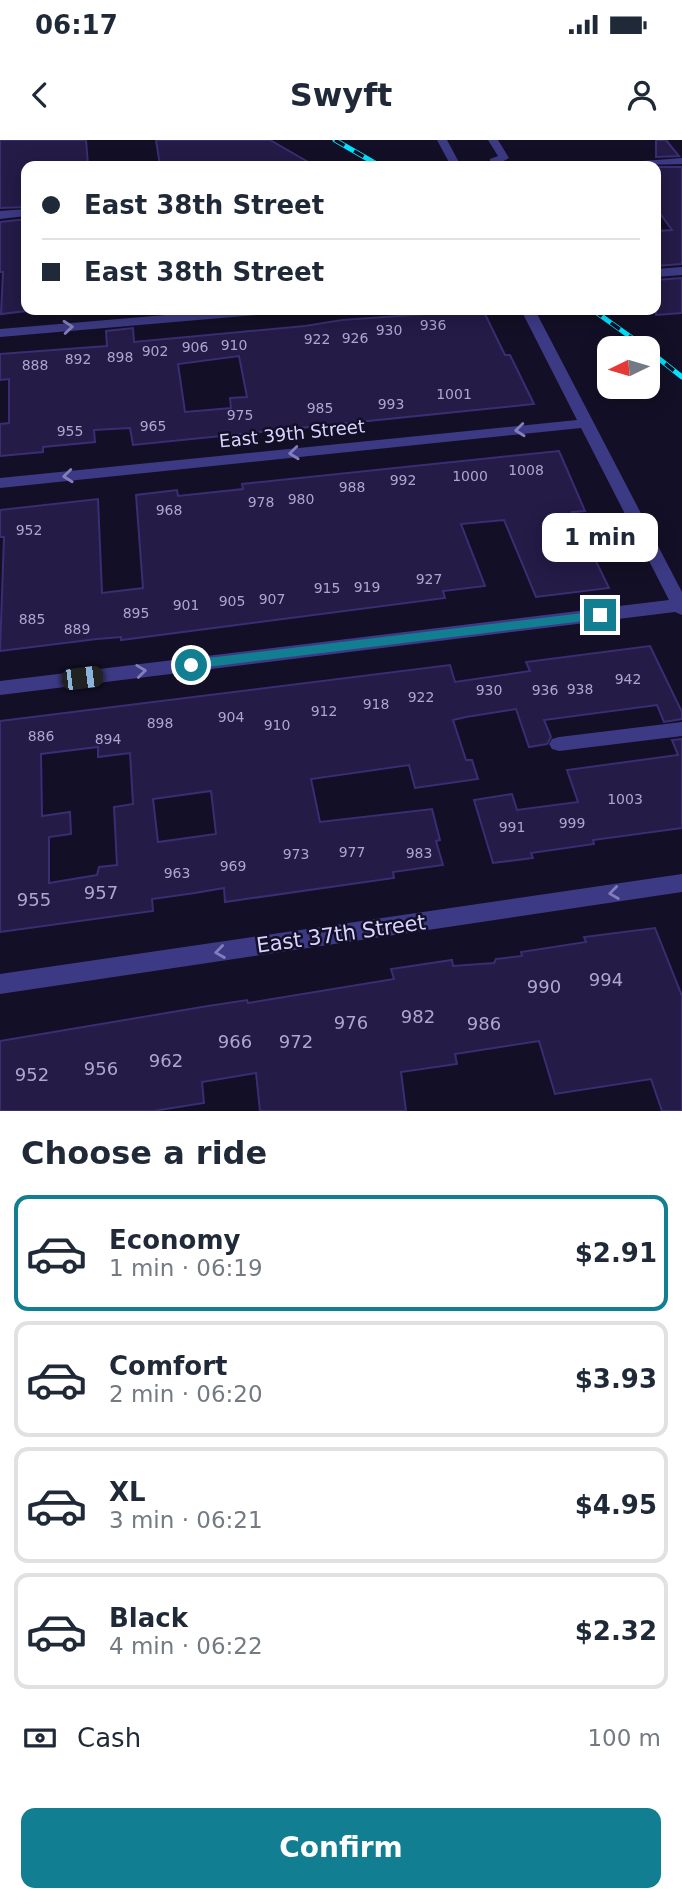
<!DOCTYPE html>
<html lang="en">
<head>
<meta charset="utf-8">
<style>
	body { margin:0; font-family:"DejaVu Sans",sans-serif; background:#f6f6f7; color:#1f2937; height:100vh; display:flex; flex-direction:column; font-size:26px; white-space:nowrap }
	* { box-sizing:border-box; margin:0 }
	p { font-size:23px; color:#747a83 }
	.icon { flex:none; width:38px; height:38px; fill:none; stroke:currentColor; stroke-width:2; stroke-linecap:round; stroke-linejoin:round }
	.map { position:relative; height:971px; overflow:hidden }
	.details { display:flex; flex-direction:column; background:#fff; flex:1 }
	.details>* { flex:none }
	.guide { position:absolute; left:21px; top:21px; width:640px; height:154px; border-radius:14px; box-shadow:0 4px 18px #0003; display:grid; align-content:center; height:154px; padding:0 21px; background:#fff }
	.needle { width:46px; rotate:265deg }
	.controls { position:absolute; left:597px; top:196px; display:grid; gap:14px }
	.controls a { display:grid; place-items:center; width:63px; height:63px; border-radius:14px; background:#fff; box-shadow:0 4px 18px #0003; font-size:35px }
	.end { position:absolute; width:32px; height:32px; margin:-16px; border:9px solid #117e91; background:#fff; box-shadow:0 0 0 4px #fff }
	.from { border-radius:50% }
	.bubble { position:absolute; height:49px; border-radius:14px; background:#fff; box-shadow:0 4px 18px #0003; font-size:23px; font-weight:700; line-height:49px; text-align:center }
	.car { position:absolute; width:21px; height:42px; margin:-21px -10px; border-radius:9px; box-shadow:0 0 5px 2px #0007; background:linear-gradient(#222 24%,#8ab4d8 0 40%,#222 0 76%,#8ab4d8 0 86%,#222 0) }
	.guide b { display:flex; align-items:center; gap:24px; height:66px; font-size:26px }
	.guide b+b { border-top:2px solid #e0e1e3 }
	.guide i { width:18px; height:18px; background:#1f2937 }
	ul { padding:0; list-style:none }
	li { display:flex; align-items:center; gap:21px; height:116px; margin:0 14px 10px; padding:0 7px; border:4px solid #e0e1e3; border-radius:14px }
	li div { flex:1 }
	li b { display:block; font-size:26px }
	li em { font-style:normal; font-weight:700 }
	li.active { border-color:#117e91 }
	li>.icon { width:63px; height:63px; stroke-width:1.5 }
	h2 { padding:0 21px; font-size:32px; line-height:84px }
	.pay { display:flex; align-items:center; gap:18px; height:77px; padding:0 21px; font-size:26px }
	.pay p { margin-inline-start:auto }
	.button { display:flex; gap:14px; margin-top:auto; padding:14px 21px }
	.button a { flex:1; height:80px; border-radius:14px; background:#117e91; color:#fff; font-size:28px; font-weight:700; line-height:80px; text-align:center }
	.status { display:flex; justify-content:space-between; align-items:center; height:49px; padding:0 35px; background:#fff; direction:ltr }
	.status svg { height:19px; fill:currentColor }
	header { display:flex; justify-content:space-between; align-items:center; height:91px; padding:0 21px; background:#fff; font-size:32px; font-weight:700 }
	.map>svg:first-child { display:block }
</style>
</head>
<body>
<div class="status"><b>06:17</b><svg viewBox="0 0 49 12"><path d="M0 12V9h3v3zM5 12V6h3v6zM10 12V3h3v9zM15 12V0h3v12zM26 1h20v11H26zM47 4h2v5h-2z"/></svg></div>
<header><svg class="icon" aria-label="back" viewBox="0 0 24 24"><path d="M15 5l-7 7 7 7"/></svg>Swyft<svg class="icon" aria-label="person" viewBox="0 0 24 24"><circle cx="12" cy="8" r="4"/><path d="M4 21q1-7 8-7t8 7"/></svg></header>
<div class="map">
<svg width="682" height="971" viewBox="0 0 682 971">
	<rect width="100%" height="100%" fill="#130f26"/>
	<g fill="#241b47" stroke="#3b2d73" stroke-width="2" fill-rule="evenodd">
		<path d="M 0,0 L 86,0 L 88,25 L 26,26 L 26,67 L 0,68 Z"/>
		<path d="M 156,0 L 270,0 L 315,26 L 160,26 Z"/>
		<path d="M 656,0 L 666,0 L 679,16 L 656,17 Z"/>
		<path d="M 656,27 L 682,27 L 682,124 L 656,126 L 656,91 L 672,90 L 656,68 Z"/>
		<path d="M 26,79 L 26,171 L 1,174 L 3,132 L 0,132 L 0,82 Z"/>
		<path d="M 682,138 L 682,173 L 656,175 L 656,140 Z"/>
		<path d="M 483,170 L 505,215 L 510,215 L 534,264 L 133,305 L 130,288 L 94,290 L 95,302 L 43,307 L 43,312 L 0,316 L 0,284 L 9,283 L 9,239 L 0,240 L 0,214 L 107,206 L 106,191 L 133,188 L 134,202 L 305,186 L 342,180 ZM 239,216 L 247,257 L 230,258 L 231,268 L 185,272 L 178,224 Z"/>
		<path d="M 559,311 L 585,371 L 572,372 L 609,448 L 536,457 L 504,380 L 461,384 L 485,446 L 443,451 L 445,458 L 121,500 L 121,497 L 97,499 L 0,511 L 4,397 L 0,397 L 0,370 L 98,359 L 102,453 L 143,448 L 136,355 L 177,350 L 178,356 L 243,349 L 242,344 Z"/>
		<path d="M 650,506 L 682,572 L 682,579 L 664,582 L 657,565 L 544,580 L 551,597 L 547,604 L 529,607 L 516,569 L 466,577 L 453,580 L 466,620 L 472,620 L 478,639 L 415,648 L 409,625 L 311,639 L 320,682 L 432,669 L 440,700 L 436,701 L 443,725 L 393,732 L 394,738 L 225,762 L 224,748 L 195,753 L 152,759 L 153,771 L 0,792 L 0,581 L 450,525 L 455,542 L 530,531 L 526,522 ZM 98,607 L 98,617 L 130,613 L 133,664 L 114,667 L 117,725 L 99,727 L 97,735 L 49,743 L 49,697 L 71,694 L 70,672 L 42,676 L 41,614 ZM 211,651 L 216,694 L 158,702 L 153,659 Z"/>
		<path d="M 682,599 L 682,688 L 593,700 L 594,704 L 531,713 L 533,718 L 493,723 L 474,660 L 512,654 L 517,670 L 578,662 L 567,630 L 678,615 L 672,600 Z"/>
		<path d="M 655,788 L 682,856 L 682,971 L 662,971 L 651,939 L 555,954 L 539,901 L 455,914 L 457,924 L 401,932 L 406,971 L 260,971 L 256,933 L 202,942 L 204,963 L 153,971 L 0,971 L 0,901 L 208,866 L 247,860 L 248,863 L 394,839 L 391,829 L 452,820 L 453,826 L 494,823 L 496,819 L 522,816 L 521,812 L 586,802 L 584,797 Z"/>
	</g>
	<g fill="none" stroke-linecap="round" stroke-linejoin="round">
		<g fill="#3d3a85" fill-rule="evenodd">
			<path d="M 437,0 L 447,0 L 461,26 L 451,26 Z"/>
			<path d="M 488,0 L 498,0 L 509,18 L 500,23 L 501,26 L 490,26 L 490,19 L 498,16 Z"/>
			<path d="M 682,18 L 682,24 L 611,26 L 617,23 Z"/>
			<path d="M 26,69 L 26,76 L 0,79 L 0,71 Z"/>
			<path d="M 682,127 L 682,135 L 656,137 L 656,129 Z"/>
			<path d="M 225,170 L 275,170 L 268,174 L 0,197 L 0,189 Z"/>
			<path d="M 521,170 L 535,170 L 682,452 L 682,475 L 675,472 L 0,555 L 0,541 L 669,460 L 581,288 L 0,348 L 0,338 L 577,280 Z"/>
			<path d="M 682,582 L 682,596 L 559,611 L 552,609 L 549,604 L 552,599 L 559,597 Z"/>
			<path d="M 682,734 L 682,752 L 0,854 L 0,834 Z"/>
		</g>
		<defs>
			<g id="rail">
				<path d="M 335,0 L 380,26"/>
				<path d="M 593,170 L 646,208"/>
				<path d="M 648,210 L 682,237"/>
			</g>
		</defs>
		<use href="#rail" stroke="#00e5ff" stroke-width="5"/>
		<use href="#rail" stroke="#130f26" stroke-width="3.5" stroke-dasharray="11" stroke-linecap="butt"/>
	</g>
	<defs><path id="oneway-chevron" d="M-2-3.5L2.5 0L-2 3.5" fill="none" stroke-width="1.6" stroke-linecap="round" stroke-linejoin="round" transform="scale(1.75)"/></defs>
	<g stroke="#837fbc">
		<use href="#oneway-chevron" transform="translate(68 187) rotate(-5)"/>
		<use href="#oneway-chevron" transform="translate(520 290) rotate(174)"/>
		<use href="#oneway-chevron" transform="translate(294 313) rotate(174)"/>
		<use href="#oneway-chevron" transform="translate(68 336) rotate(174)"/>
		<use href="#oneway-chevron" transform="translate(141 531) rotate(-7)"/>
		<use href="#oneway-chevron" transform="translate(614 753) rotate(172)"/>
		<use href="#oneway-chevron" transform="translate(220 812) rotate(172)"/>
	</g>
	<path fill="#117e91" d="M 600,471 L 605,475 L 600,479 L 191,529 L 185,525 L 191,520 Z"/>
	<g text-anchor="middle" stroke-width="5" stroke-linejoin="round" paint-order="stroke">
		<g font-size="14" fill="#aca6d1">
			<text x="433" y="190">936</text>
			<text x="389" y="195">930</text>
			<text x="355" y="203">926</text>
			<text x="317" y="204">922</text>
			<text x="234" y="210">910</text>
			<text x="195" y="212">906</text>
			<text x="155" y="216">902</text>
			<text x="120" y="222">898</text>
			<text x="78" y="224">892</text>
			<text x="35" y="230">888</text>
			<text x="454" y="259">1001</text>
			<text x="391" y="269">993</text>
			<text x="320" y="273">985</text>
			<text x="240" y="280">975</text>
			<text x="153" y="291">965</text>
			<text x="70" y="296">955</text>
			<text x="526" y="335">1008</text>
			<text x="470" y="341">1000</text>
			<text x="403" y="345">992</text>
			<text x="352" y="352">988</text>
			<text x="301" y="364">980</text>
			<text x="261" y="367">978</text>
			<text x="169" y="375">968</text>
			<text x="29" y="395">952</text>
			<text x="429" y="444">927</text>
			<text x="367" y="452">919</text>
			<text x="327" y="453">915</text>
			<text x="272" y="464">907</text>
			<text x="232" y="466">905</text>
			<text x="186" y="470">901</text>
			<text x="136" y="478">895</text>
			<text x="32" y="484">885</text>
			<text x="77" y="494">889</text>
			<text x="628" y="544">942</text>
			<text x="580" y="554">938</text>
			<text x="489" y="555">930</text>
			<text x="545" y="555">936</text>
			<text x="421" y="562">922</text>
			<text x="376" y="569">918</text>
			<text x="324" y="576">912</text>
			<text x="231" y="582">904</text>
			<text x="160" y="588">898</text>
			<text x="277" y="590">910</text>
			<text x="41" y="601">886</text>
			<text x="108" y="604">894</text>
			<text x="625" y="664">1003</text>
			<text x="572" y="688">999</text>
			<text x="512" y="692">991</text>
			<text x="352" y="717">977</text>
			<text x="419" y="718">983</text>
			<text x="296" y="719">973</text>
			<text x="233" y="731">969</text>
			<text x="177" y="738">963</text>
		</g>
		<g font-size="18" fill="#d9d4ff" stroke="#130f26">
			<text transform="translate(292 294) rotate(-6)" y="6">East 39th Street</text>
		</g>
		<g font-size="18" fill="#aca6d1">
			<text x="101" y="759">957</text>
			<text x="34" y="766">955</text>
			<text x="606" y="846">994</text>
			<text x="544" y="853">990</text>
			<text x="418" y="883">982</text>
			<text x="351" y="889">976</text>
			<text x="484" y="890">986</text>
			<text x="235" y="908">966</text>
			<text x="296" y="908">972</text>
			<text x="166" y="927">962</text>
			<text x="101" y="935">956</text>
			<text x="32" y="941">952</text>
		</g>
		<g font-size="21" fill="#d9d4ff" stroke="#130f26">
			<text transform="translate(341 794) rotate(-8)" y="7">East 37th Street</text>
		</g>
	</g>
</svg>
<div class="controls">
<a><svg class="needle" viewBox="-14 -14 28 28"><path d="M0-13l5 13h-10z" fill="#e53935"/><path d="M0 13l5-13h-10z" fill="#747a83"/></svg></a>
</div>
<i class="end from" style="left:191px;top:525px"></i>
<i class="end" style="left:600px;top:475px"></i>
<div class="bubble" style="left:542px;top:373px;width:116px">1 min</div>
<i class="car" style="left:82px;top:538px;rotate:83deg"></i>
<div class="guide">
<b><i class="from"></i>East 38th Street</b>
<b><i></i>East 38th Street</b>
</div>
</div>
<section class="details">
<h2>Choose a ride</h2>
<ul>
<li class="active"><svg class="icon" aria-label="car" viewBox="0 0 24 24"><path d="M5 17H2v-5l4-1 3-4h7l3 4 3 1v5h-3M9 17h6M6 11h13"/><circle cx="7" cy="17" r="2"/><circle cx="17" cy="17" r="2"/></svg><div><b>Economy</b><p>1 min · 06:19</p></div><em>$2.91</em></li>
<li><svg class="icon" aria-label="car" viewBox="0 0 24 24"><path d="M5 17H2v-5l4-1 3-4h7l3 4 3 1v5h-3M9 17h6M6 11h13"/><circle cx="7" cy="17" r="2"/><circle cx="17" cy="17" r="2"/></svg><div><b>Comfort</b><p>2 min · 06:20</p></div><em>$3.93</em></li>
<li><svg class="icon" aria-label="car" viewBox="0 0 24 24"><path d="M5 17H2v-5l4-1 3-4h7l3 4 3 1v5h-3M9 17h6M6 11h13"/><circle cx="7" cy="17" r="2"/><circle cx="17" cy="17" r="2"/></svg><div><b>XL</b><p>3 min · 06:21</p></div><em>$4.95</em></li>
<li><svg class="icon" aria-label="car" viewBox="0 0 24 24"><path d="M5 17H2v-5l4-1 3-4h7l3 4 3 1v5h-3M9 17h6M6 11h13"/><circle cx="7" cy="17" r="2"/><circle cx="17" cy="17" r="2"/></svg><div><b>Black</b><p>4 min · 06:22</p></div><em>$2.32</em></li>
</ul>
<div class="pay"><svg class="icon" aria-label="cash" viewBox="0 0 24 24"><path d="M3 7h18v10H3z"/><circle cx="12" cy="12" r="2"/></svg>Cash<p>100 m</p></div>
<div class="button"><a>Confirm</a></div>
</section>
</body>
</html>
